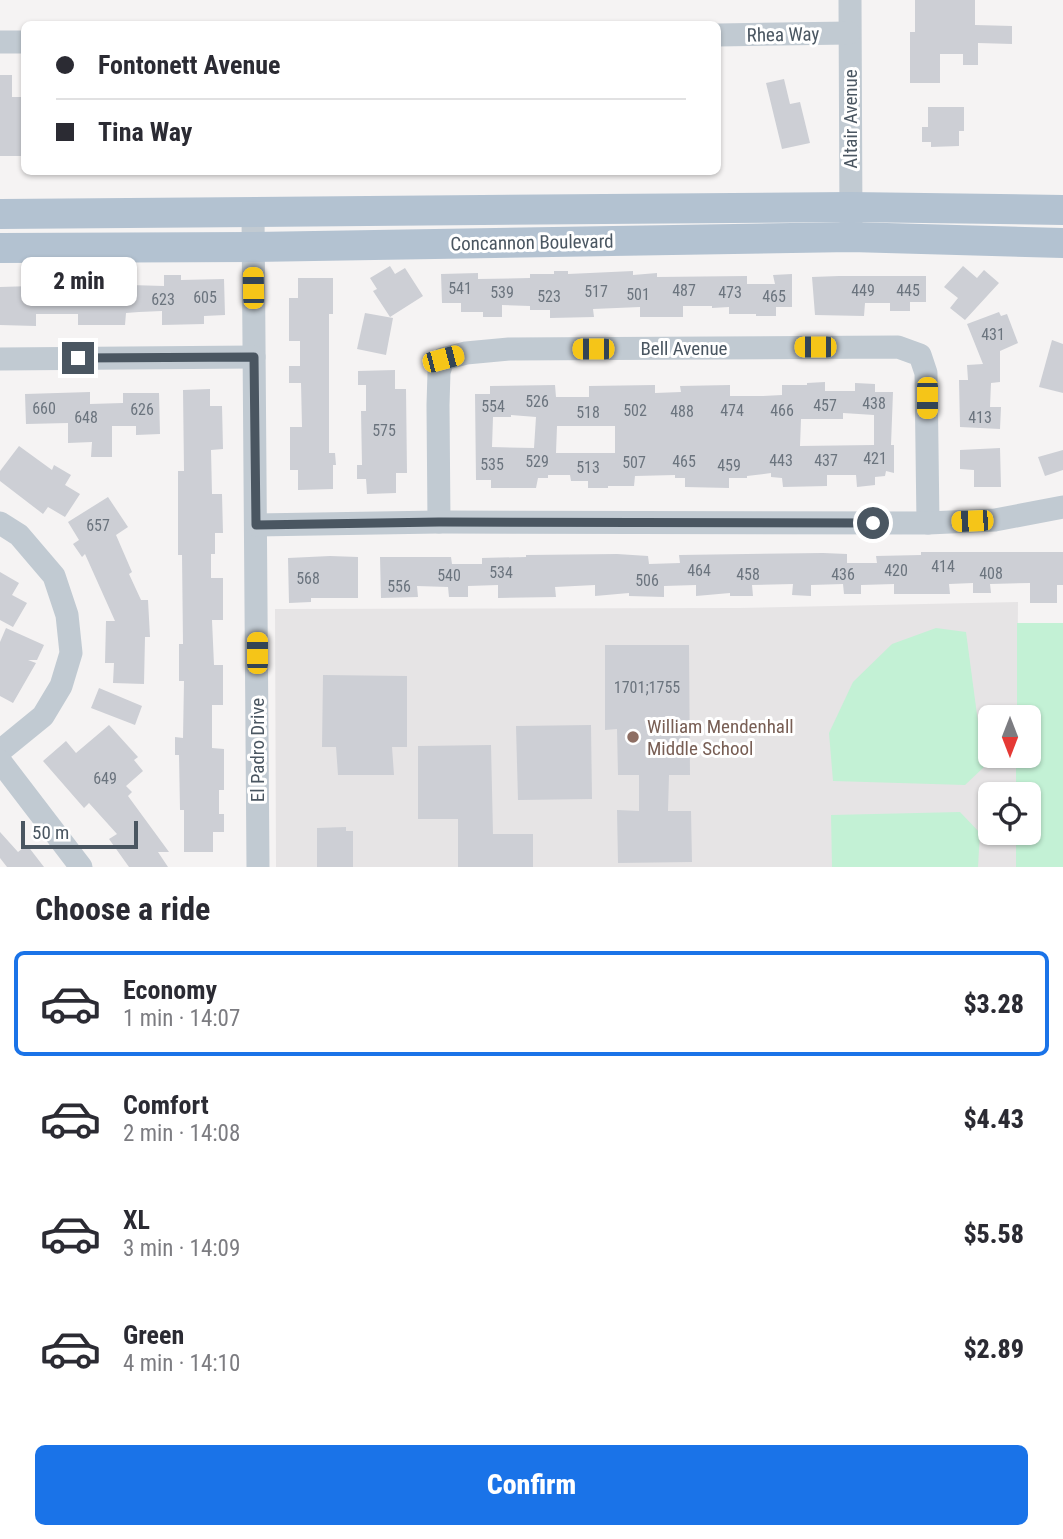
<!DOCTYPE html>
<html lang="en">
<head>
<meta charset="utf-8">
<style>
	body { margin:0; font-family:"Roboto Condensed",sans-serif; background:#f2f2f3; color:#2b2b33; height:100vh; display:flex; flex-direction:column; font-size:26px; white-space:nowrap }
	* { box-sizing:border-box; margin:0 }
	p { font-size:23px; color:#7c7c81 }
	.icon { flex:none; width:38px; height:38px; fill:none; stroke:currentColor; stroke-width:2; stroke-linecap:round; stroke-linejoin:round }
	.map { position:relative; height:867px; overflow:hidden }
	.panel { display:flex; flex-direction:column; background:#fff; flex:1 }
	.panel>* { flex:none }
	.guide { position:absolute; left:21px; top:21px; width:700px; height:154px; border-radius:10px; box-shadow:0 2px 5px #0004; display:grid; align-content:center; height:154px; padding:0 35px; background:#fff }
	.needle { width:46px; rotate:180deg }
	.controls { position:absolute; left:978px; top:705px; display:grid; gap:14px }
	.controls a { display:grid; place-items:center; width:63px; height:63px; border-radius:10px; background:#fff; box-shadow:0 2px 5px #0004; font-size:35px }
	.scale { position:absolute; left:21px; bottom:18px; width:117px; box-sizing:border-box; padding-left:7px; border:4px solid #4a5661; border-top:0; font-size:19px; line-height:24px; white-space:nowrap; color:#4a5661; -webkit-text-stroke:5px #fff; paint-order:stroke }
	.end { position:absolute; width:32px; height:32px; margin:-16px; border:9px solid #4a5661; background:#fff; box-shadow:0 0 0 4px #fff }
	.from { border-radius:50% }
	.bubble { position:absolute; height:49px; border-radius:10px; background:#fff; box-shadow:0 2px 5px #0004; font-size:23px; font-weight:800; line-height:49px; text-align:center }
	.car { position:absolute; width:21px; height:42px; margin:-21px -10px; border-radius:9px; box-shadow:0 0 5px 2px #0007; background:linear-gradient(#f5c518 24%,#345 0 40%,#f5c518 0 76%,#345 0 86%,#f5c518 0) }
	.guide b { display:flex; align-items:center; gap:24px; height:66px; font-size:26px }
	.guide b+b { border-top:2px solid #e1e1e2 }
	.guide i { width:18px; height:18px; background:#2b2b33 }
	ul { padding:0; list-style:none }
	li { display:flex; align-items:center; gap:21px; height:105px; margin:0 14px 10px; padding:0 21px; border:4px solid transparent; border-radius:10px }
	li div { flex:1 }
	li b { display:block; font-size:26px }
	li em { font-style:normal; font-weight:800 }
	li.on { border-color:#1a73e8 }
	li>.icon { width:63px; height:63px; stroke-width:1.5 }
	h2 { padding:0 35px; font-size:32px; line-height:84px }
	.button { display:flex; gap:14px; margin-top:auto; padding:14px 35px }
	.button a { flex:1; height:80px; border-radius:10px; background:#1a73e8; color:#fff; font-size:28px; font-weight:800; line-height:80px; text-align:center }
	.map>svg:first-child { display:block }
</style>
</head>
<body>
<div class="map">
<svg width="1063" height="867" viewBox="0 0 1063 867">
	<rect width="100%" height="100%" fill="#f5f3f3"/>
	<path fill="#e6e4e5" d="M 1018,602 L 1017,717 L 990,718 L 990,756 L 1016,756 L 1016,794 L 990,794 L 990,833 L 1016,833 L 1016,867 L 276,867 L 275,609 L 740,608 Z"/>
	<g fill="#c3f1d5">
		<path d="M 1017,623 L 1063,623 L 1063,867 L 1016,867 L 1016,833 L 1029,833 L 1029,794 L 1016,794 L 1016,756 L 1029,756 L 1029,718 L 1017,717 Z"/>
		<path d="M 936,628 L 966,632 L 984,767 L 965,785 L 833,781 L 829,733 L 853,682 L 892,644 Z"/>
		<path d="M 960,812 L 980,833 L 978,867 L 832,867 L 831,815 Z"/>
	</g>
	<g fill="#cdcfd5" fill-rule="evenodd">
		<path d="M 915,0 L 975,0 L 975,25 L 1012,26 L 1012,44 L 978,43 L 978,65 L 963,65 L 963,54 L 940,54 L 940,83 L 910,83 L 910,32 L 915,32 Z"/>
		<path d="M 0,75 L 12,75 L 12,97 L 22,97 L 21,156 L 0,156 Z"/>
		<path d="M 784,79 L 790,104 L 800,102 L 810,143 L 782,149 L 766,83 Z"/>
		<path d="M 928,107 L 964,107 L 964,131 L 959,131 L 959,146 L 931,147 L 931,142 L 922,142 L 922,127 L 928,127 Z"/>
		<path d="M 390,266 L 395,274 L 405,268 L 423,296 L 390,317 L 373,291 L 377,289 L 370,278 Z"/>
		<path d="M 963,266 L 977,278 L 984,270 L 999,283 L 965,320 L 950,308 L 958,298 L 944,287 Z"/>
		<path d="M 554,271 L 568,271 L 568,274 L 633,271 L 633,275 L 657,273 L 657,277 L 747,276 L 747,284 L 775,284 L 773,275 L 792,274 L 792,307 L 776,307 L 776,316 L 756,316 L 756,314 L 729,314 L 729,307 L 712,308 L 712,306 L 683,306 L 683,317 L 640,317 L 640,307 L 593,309 L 594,317 L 550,318 L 550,310 L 530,310 L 530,306 L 502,305 L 502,317 L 483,317 L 483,312 L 461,312 L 461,303 L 442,303 L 441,274 L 478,273 L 478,279 L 530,278 L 530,274 L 554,274 Z"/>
		<path d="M 164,275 L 181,275 L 181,280 L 224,279 L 225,315 L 204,316 L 204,324 L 162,325 L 162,311 L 139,312 L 126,313 L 125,325 L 78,325 L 78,314 L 36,314 L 36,326 L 0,325 L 0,287 L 96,284 L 164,286 Z"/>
		<path d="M 839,276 L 926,276 L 926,302 L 910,302 L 910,311 L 890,311 L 890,303 L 865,303 L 864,316 L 815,315 L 812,277 Z"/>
		<path d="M 298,278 L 333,278 L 333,314 L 329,314 L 329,453 L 335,453 L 336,465 L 333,465 L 333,489 L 298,490 L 298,470 L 290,470 L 290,427 L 302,427 L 301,383 L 289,383 L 289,366 L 300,366 L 300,341 L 289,341 L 289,298 L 298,298 Z"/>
		<path d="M 999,312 L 1001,316 L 1007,314 L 1018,343 L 1000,351 L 1000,382 L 991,383 L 990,407 L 1001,407 L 1000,429 L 960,427 L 959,380 L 968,380 L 967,365 L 983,364 L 967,324 Z"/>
		<path d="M 365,313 L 393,318 L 386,355 L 357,349 Z"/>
		<path d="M 1052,340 L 1063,344 L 1063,393 L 1039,387 Z"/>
		<path d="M 395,370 L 395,389 L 406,389 L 407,473 L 396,473 L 396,493 L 367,494 L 366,479 L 357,479 L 357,465 L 362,465 L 361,411 L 366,411 L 366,385 L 358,385 L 358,371 Z"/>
		<path d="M 825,382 L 825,391 L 855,391 L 855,383 L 875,384 L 875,392 L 893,392 L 891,445 L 894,445 L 894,473 L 886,471 L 885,476 L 875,477 L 875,485 L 857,487 L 856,475 L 827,475 L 827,486 L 783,487 L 782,478 L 771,477 L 771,473 L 747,476 L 747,478 L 729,478 L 729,488 L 685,487 L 685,478 L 675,478 L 675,475 L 635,476 L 634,486 L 608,486 L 608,488 L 588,488 L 588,481 L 571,481 L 570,475 L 548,475 L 548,478 L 538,478 L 536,488 L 491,488 L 491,480 L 476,480 L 475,394 L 490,394 L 490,386 L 555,385 L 556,397 L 589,397 L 589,386 L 655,385 L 655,393 L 681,392 L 680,386 L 730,385 L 730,396 L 763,396 L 782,395 L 782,385 L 807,385 L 807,383 ZM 843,413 L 874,415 L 874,445 L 800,446 L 801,419 L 843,419 ZM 511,415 L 536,417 L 534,448 L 492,447 L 493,417 L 511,417 ZM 557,426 L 615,426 L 615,453 L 556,453 Z"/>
		<path d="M 210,389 L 210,406 L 222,406 L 223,449 L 211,450 L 212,494 L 222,494 L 223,533 L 215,533 L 215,554 L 211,554 L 211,578 L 223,578 L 223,620 L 212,620 L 214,665 L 223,665 L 223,705 L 212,705 L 212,748 L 224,749 L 224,790 L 219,790 L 219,814 L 224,814 L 224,832 L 213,832 L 213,852 L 184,852 L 184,810 L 180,810 L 179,755 L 175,755 L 175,737 L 183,738 L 184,681 L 179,681 L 179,644 L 183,644 L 182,555 L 178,555 L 178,471 L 184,471 L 183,390 Z"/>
		<path d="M 90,392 L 90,404 L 123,403 L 123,393 L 159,393 L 160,434 L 136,435 L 136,426 L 112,426 L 112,457 L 91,457 L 92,442 L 68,443 L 68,423 L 26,424 L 25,394 Z"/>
		<path d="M 19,446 L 52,470 L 54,465 L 71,475 L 65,485 L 80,494 L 65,517 L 48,507 L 43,514 L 0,481 L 0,471 Z"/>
		<path d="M 1000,448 L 1001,487 L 974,487 L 974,470 L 960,469 L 960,450 Z"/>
		<path d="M 1063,450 L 1063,470 L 1045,476 L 1038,457 Z"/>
		<path d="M 108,497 L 128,527 L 116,535 L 132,572 L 129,574 L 141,600 L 148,600 L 150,637 L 145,637 L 144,684 L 113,683 L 114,663 L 105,663 L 106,621 L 115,621 L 85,554 L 82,557 L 73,544 L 79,540 L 68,522 Z"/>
		<path d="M 921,552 L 1063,552 L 1063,585 L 1057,585 L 1057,603 L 1030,603 L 1030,583 L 990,584 L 991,593 L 973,593 L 973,583 L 949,584 L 950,594 L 894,594 L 894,584 L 861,585 L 861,594 L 844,594 L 843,584 L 811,585 L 811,596 L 792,595 L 793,584 L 752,585 L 753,596 L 730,596 L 730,593 L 696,596 L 696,585 L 664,586 L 664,597 L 629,596 L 629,593 L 595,596 L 595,585 L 555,587 L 556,597 L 498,598 L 498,585 L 468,586 L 468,597 L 449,597 L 448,587 L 417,586 L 418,597 L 381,598 L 380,557 L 451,557 L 452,564 L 482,564 L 482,558 L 526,557 L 526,555 L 617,554 L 648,556 L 649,564 L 680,563 L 679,555 L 823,553 L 847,554 L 847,563 L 877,563 L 876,556 L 921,555 Z"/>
		<path d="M 330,556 L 358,557 L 358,598 L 311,598 L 311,602 L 289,603 L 288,558 Z"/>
		<path d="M 0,572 L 19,583 L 12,595 L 27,603 L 13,627 L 0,620 Z"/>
		<path d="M 6,628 L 44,645 L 37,660 L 28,660 L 36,663 L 13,703 L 0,696 L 0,642 Z"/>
		<path d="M 605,645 L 689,645 L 690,775 L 669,775 L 668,811 L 691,811 L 692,862 L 618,863 L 617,810 L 639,811 L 639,775 L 618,775 L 617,729 L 605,730 Z"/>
		<path d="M 323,675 L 407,676 L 407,747 L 392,747 L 394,775 L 338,775 L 336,747 L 322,747 Z"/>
		<path d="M 99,688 L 142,706 L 135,725 L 91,708 Z"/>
		<path d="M 109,725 L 138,757 L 134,760 L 143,771 L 126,786 L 132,792 L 128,796 L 169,852 L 158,852 L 168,867 L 129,867 L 109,839 L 117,834 L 89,803 L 84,808 L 43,761 L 66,741 L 76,753 Z"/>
		<path d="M 591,725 L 592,799 L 518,800 L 516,726 Z"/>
		<path d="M 491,745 L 493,834 L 533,834 L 533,867 L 458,867 L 458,819 L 418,819 L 418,746 Z"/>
		<path d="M 346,827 L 346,831 L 353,831 L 353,867 L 317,867 L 317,828 Z"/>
		<path d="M 0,832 L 18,852 L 27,845 L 44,867 L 7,867 L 0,858 Z"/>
	</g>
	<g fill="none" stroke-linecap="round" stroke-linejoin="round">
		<g stroke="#c1cad2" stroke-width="23">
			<path d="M 850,0 L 851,223"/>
			<path d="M 718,35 L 849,33"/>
			<path d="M 0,42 L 24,42"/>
			<path d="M 253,213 L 258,867"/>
			<path d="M 0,359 L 254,357"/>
			<path d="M 439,522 L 438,405 L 439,372 L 443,359 L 466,353 L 509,349 L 898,347 L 920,355 L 926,373 L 928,523"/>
			<path d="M 0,523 L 19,535 L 54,576 L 67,615 L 71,653 L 61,686 L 43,716 L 0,751"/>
			<path d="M 256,525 L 439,522 L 928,523 L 995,520 L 1063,507"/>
			<path d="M 0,761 L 81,867"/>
		</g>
		<g stroke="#b3c2d1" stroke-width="30">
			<path d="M 0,214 L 850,207 L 1063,210"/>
			<path d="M 0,248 L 253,247 L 851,237 L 1063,243"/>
		</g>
	</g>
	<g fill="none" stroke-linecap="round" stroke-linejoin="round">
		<path stroke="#4a5661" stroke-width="9" d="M 78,358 L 254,357 L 256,525 L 439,522 L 873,523"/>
	</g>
	<circle fill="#8d6e63" stroke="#fff" stroke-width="2.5" cx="633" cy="737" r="7"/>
	<g text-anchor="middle" stroke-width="6" stroke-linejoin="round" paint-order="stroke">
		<g font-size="16" fill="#6b747e">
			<text x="460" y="294">541</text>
			<text x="684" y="296">487</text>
			<text x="863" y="296">449</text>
			<text x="908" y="296">445</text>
			<text x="596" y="297">517</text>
			<text x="502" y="298">539</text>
			<text x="730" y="298">473</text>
			<text x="638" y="300">501</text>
			<text x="549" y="302">523</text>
			<text x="774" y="302">465</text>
			<text x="205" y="303">605</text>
			<text x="163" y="305">623</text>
			<text x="993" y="340">431</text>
			<text x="537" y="407">526</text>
			<text x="874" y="409">438</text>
			<text x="825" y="411">457</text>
			<text x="493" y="412">554</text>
			<text x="44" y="414">660</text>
			<text x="142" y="415">626</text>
			<text x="635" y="416">502</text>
			<text x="732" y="416">474</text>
			<text x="782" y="416">466</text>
			<text x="682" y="417">488</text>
			<text x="588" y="418">518</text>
			<text x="86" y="423">648</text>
			<text x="980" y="423">413</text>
			<text x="384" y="436">575</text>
			<text x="875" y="464">421</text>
			<text x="781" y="466">443</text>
			<text x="826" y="466">437</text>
			<text x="537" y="467">529</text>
			<text x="684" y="467">465</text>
			<text x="634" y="468">507</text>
			<text x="492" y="470">535</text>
			<text x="729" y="471">459</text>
			<text x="588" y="473">513</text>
			<text x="98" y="531">657</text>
			<text x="943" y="572">414</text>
			<text x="699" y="576">464</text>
			<text x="896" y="576">420</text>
			<text x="501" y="578">534</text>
			<text x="991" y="579">408</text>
			<text x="748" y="580">458</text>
			<text x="843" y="580">436</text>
			<text x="449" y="581">540</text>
			<text x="308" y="584">568</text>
			<text x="647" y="586">506</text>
			<text x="399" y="592">556</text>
			<text x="647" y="693">1701;1755</text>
			<text x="105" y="784">649</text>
		</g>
		<g font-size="19" fill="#4a5661" stroke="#fff">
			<text transform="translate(783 34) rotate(-1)" y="7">Rhea Way</text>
			<text transform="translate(850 119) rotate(-90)" y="7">Altair Avenue</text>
			<text transform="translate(532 242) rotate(-1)" y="7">Concannon Boulevard</text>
			<text x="684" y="355">Bell Avenue</text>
			<text transform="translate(257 750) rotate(-90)" y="7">El Padro Drive</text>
		</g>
		<g font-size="19" fill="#785e54" stroke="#fff" text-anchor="start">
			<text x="647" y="733">William Mendenhall<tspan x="647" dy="22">Middle School</tspan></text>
		</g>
	</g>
</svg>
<div class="controls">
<a><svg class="needle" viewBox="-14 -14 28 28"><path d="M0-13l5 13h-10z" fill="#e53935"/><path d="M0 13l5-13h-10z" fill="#7c7c81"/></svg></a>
<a><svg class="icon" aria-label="locate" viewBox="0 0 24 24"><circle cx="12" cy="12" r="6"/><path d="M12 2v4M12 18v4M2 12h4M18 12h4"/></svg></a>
</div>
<div class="scale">50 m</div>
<i class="end from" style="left:873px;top:523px"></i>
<i class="end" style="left:78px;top:358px"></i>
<div class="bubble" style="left:21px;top:257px;width:116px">2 min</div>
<i class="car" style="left:253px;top:288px;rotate:359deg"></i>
<i class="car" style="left:815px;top:347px;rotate:270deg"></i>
<i class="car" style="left:593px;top:349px;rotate:270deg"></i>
<i class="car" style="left:443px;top:359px;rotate:75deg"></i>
<i class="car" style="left:927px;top:398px;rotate:180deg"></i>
<i class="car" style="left:972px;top:521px;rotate:268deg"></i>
<i class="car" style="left:257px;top:653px;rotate:0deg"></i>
<div class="guide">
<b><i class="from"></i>Fontonett Avenue</b>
<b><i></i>Tina Way</b>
</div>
</div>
<section class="panel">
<h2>Choose a ride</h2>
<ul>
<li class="on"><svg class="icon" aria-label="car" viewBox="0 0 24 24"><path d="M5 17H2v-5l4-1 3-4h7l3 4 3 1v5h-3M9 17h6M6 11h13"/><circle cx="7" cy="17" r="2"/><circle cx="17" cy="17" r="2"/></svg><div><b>Economy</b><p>1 min · 14:07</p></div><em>$3.28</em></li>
<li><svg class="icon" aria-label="car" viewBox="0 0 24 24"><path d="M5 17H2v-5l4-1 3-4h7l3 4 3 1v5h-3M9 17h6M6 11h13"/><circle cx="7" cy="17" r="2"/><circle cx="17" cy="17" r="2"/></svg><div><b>Comfort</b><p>2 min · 14:08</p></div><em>$4.43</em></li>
<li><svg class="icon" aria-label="car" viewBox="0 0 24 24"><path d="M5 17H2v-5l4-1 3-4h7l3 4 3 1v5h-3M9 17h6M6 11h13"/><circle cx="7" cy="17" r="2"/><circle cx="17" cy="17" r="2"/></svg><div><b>XL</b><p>3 min · 14:09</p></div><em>$5.58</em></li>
<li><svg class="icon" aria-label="car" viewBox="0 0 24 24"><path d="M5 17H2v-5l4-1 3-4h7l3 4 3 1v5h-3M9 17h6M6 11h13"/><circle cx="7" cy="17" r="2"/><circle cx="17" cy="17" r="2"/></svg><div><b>Green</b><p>4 min · 14:10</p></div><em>$2.89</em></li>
</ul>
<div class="button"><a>Confirm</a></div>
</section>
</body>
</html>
